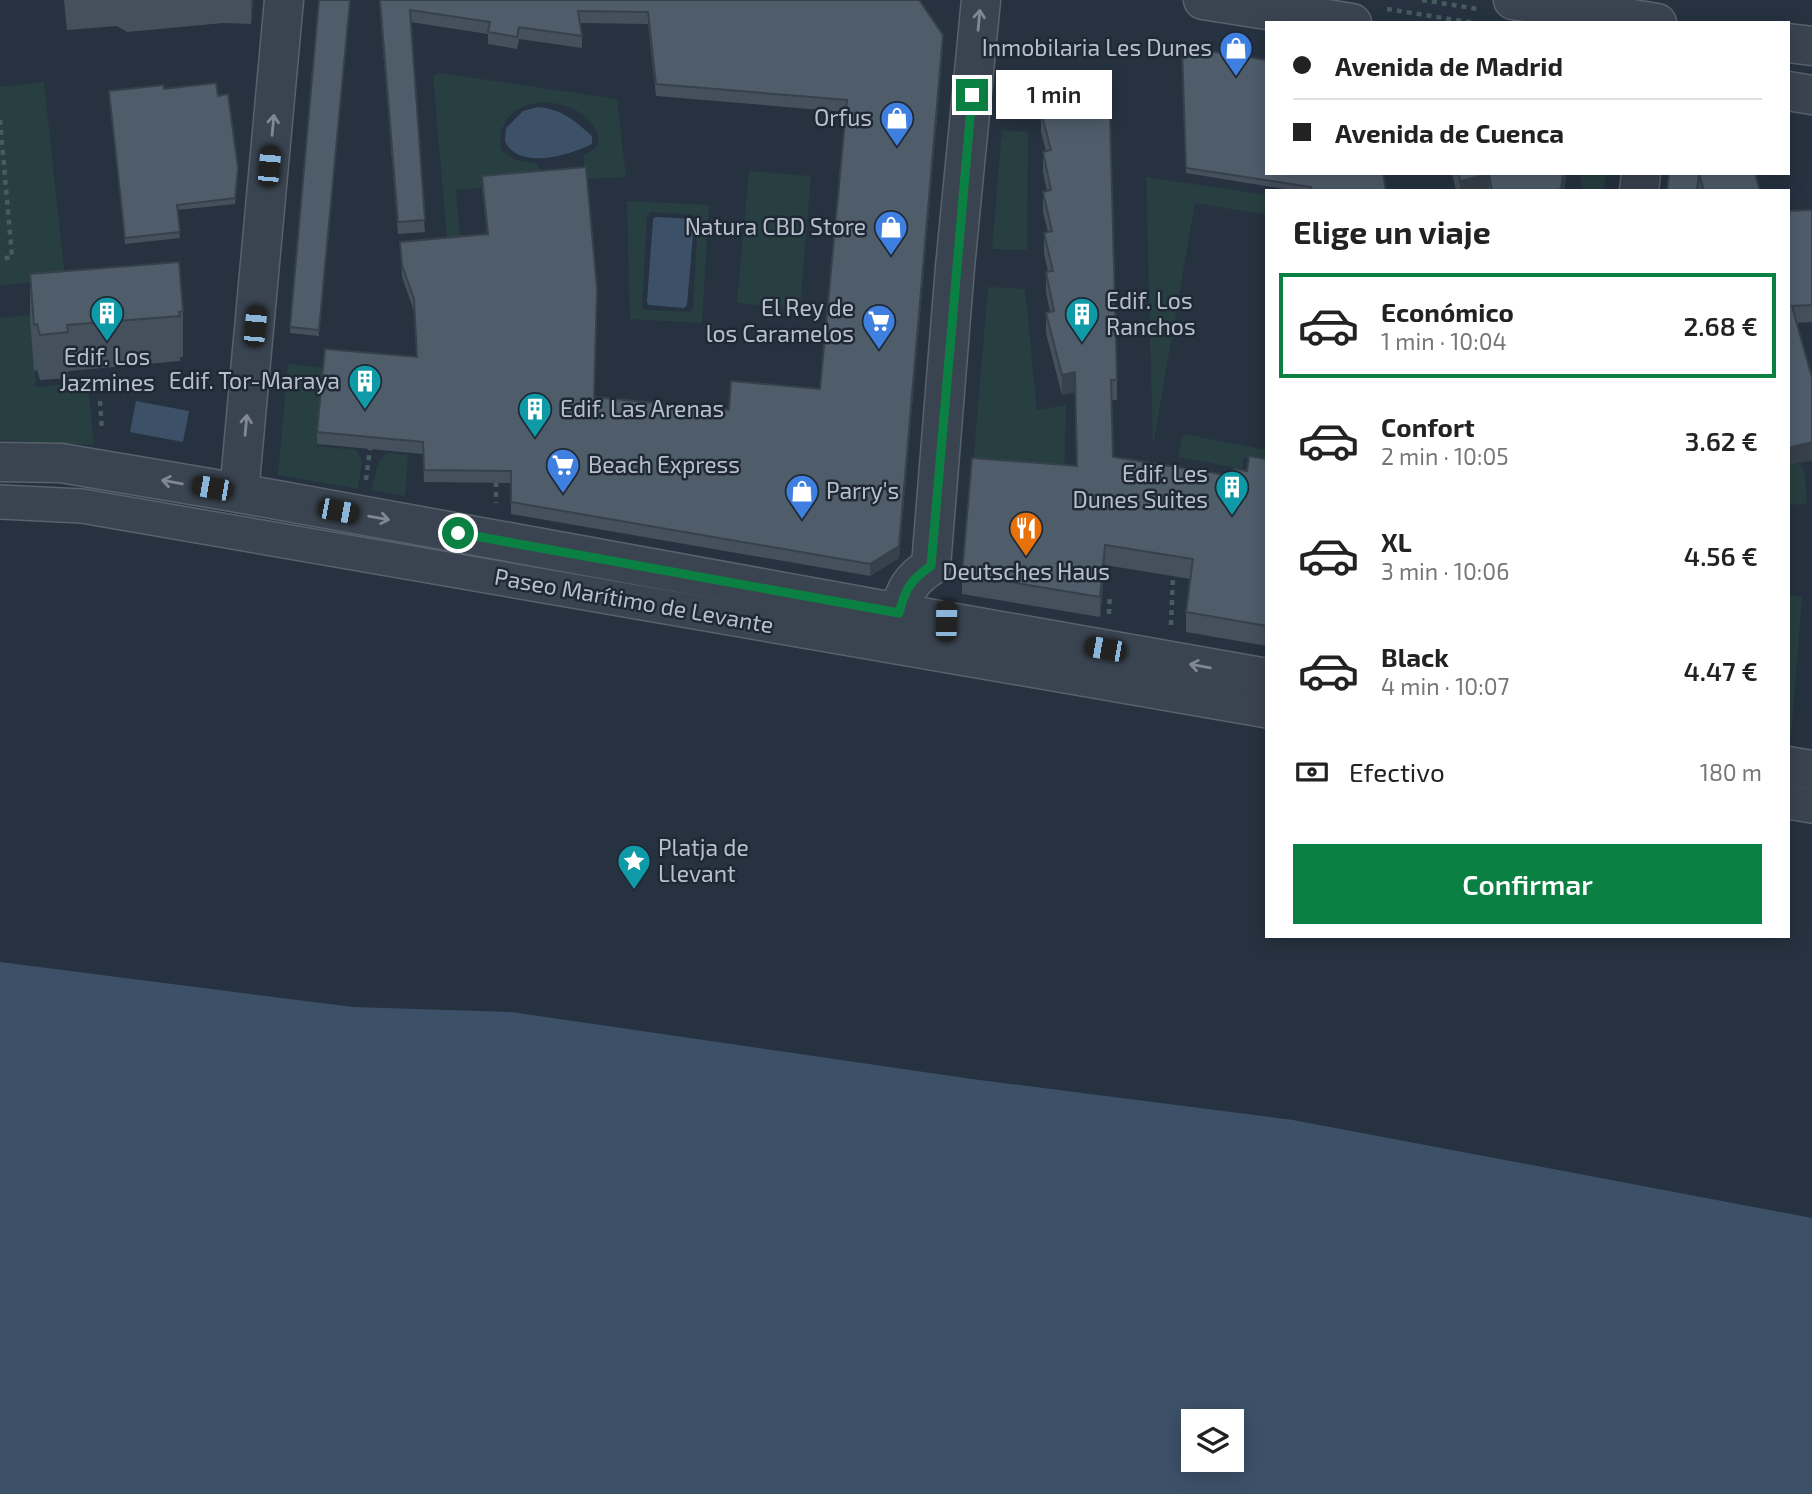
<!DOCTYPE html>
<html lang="es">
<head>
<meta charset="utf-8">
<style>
	body { margin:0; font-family:"Exo 2",sans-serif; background:#f6f6f6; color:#222; height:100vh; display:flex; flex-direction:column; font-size:26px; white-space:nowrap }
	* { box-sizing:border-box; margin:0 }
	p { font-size:23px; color:#767676 }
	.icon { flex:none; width:38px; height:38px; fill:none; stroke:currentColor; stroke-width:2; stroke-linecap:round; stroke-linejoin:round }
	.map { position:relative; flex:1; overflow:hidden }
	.panel { position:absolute; left:1265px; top:189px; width:525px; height:749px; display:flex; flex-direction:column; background:#fff; border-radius:0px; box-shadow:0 4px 18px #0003 }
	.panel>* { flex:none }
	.guide { position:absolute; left:1265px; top:21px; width:525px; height:154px; border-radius:0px; box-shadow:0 4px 18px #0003; display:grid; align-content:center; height:154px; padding:0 28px; background:#fff }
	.tools { position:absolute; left:1181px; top:1409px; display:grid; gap:14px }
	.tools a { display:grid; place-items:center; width:63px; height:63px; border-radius:0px; background:#fff; box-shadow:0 4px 18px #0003; font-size:35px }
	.end { position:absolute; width:32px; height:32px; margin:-16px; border:9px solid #0b8043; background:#fff; box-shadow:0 0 0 4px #fff }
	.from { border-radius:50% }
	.bubble { position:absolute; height:49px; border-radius:0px; background:#fff; box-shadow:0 4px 18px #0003; font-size:23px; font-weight:600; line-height:49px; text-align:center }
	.car { position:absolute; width:21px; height:42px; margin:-21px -10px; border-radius:9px; box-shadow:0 0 5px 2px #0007; background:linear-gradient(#222 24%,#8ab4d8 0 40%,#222 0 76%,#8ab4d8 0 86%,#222 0) }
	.guide b { display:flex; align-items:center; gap:24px; height:66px; font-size:26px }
	.guide b+b { border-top:2px solid #e0e0e0 }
	.guide i { width:18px; height:18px; background:#222 }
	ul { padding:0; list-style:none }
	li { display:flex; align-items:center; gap:21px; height:105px; margin:0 14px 10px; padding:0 14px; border:4px solid transparent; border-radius:0px }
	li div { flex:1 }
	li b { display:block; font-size:26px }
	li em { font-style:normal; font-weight:600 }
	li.current { border-color:#0b8043 }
	li>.icon { width:63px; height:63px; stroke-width:1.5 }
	h2 { padding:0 28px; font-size:32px; line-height:84px }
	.pay { display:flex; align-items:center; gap:18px; height:77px; padding:0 28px; font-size:26px }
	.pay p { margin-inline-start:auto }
	.cta { display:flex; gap:14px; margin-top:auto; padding:14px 28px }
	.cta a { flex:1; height:80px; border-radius:0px; background:#0b8043; color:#fff; font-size:28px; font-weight:600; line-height:80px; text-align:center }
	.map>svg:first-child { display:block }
</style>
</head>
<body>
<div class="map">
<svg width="1812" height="1494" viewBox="0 0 1812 1494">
	<rect width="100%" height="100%" fill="#263240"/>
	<g fill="#283f41" fill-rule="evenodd">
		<path d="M 439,73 L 617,99 L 626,177 L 586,179 L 583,156 L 594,149 L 599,142 C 595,93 492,83 501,150 L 515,160 L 538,164 L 540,183 L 456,190 L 461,249 L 448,250 L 433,76 Z"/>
		<path d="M 44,82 L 65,278 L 0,286 L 0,87 Z"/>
		<path d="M 1002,130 L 1028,132 L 1027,250 L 992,249 Z"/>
		<path d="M 749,171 L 811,176 L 800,309 L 737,303 Z"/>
		<path d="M 1580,173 L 1606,173 L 1604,191 L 1582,191 Z"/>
		<path d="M 1146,177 L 1267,195 L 1267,215 L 1195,203 L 1153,445 Z"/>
		<path d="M 627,201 L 709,205 L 702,323 L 630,319 ZM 651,212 L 694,215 L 698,219 L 693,308 L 691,312 L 644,310 L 642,308 L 647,216 Z"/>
		<path d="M 988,287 L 1025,289 L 1037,410 L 1066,405 L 1064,485 L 972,477 Z"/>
		<path d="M 30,315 L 36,387 L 88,383 L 94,445 L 0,440 L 0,318 Z"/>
		<path d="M 288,364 L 325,368 L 317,446 L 356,450 L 362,461 L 358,489 L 278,475 Z"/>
		<path d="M 1183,434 L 1267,450 L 1267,463 L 1244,458 L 1242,469 L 1178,457 Z"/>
		<path d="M 388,453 L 408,455 L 405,496 L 372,490 C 375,477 376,460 388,453 Z"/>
		<path d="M 1801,463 L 1805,476 L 1807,504 L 1789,505 L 1789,465 Z"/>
		<path d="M 1789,595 L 1802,597 L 1791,736 L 1788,735 Z"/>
	</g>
	<g fill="#3c5168" fill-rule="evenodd">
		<path d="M 538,107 C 562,109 575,121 592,136 L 592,144 C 570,155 518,171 505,141 L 506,128 L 523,111 Z"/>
		<path d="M 656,217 L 692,219 L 694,222 L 687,305 L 684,308 L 649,305 L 647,302 L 653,219 Z"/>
		<path d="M 136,401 L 189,411 L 183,442 L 130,432 Z"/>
		<path d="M 0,962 L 353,1007 L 511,1012 L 972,1079 L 1293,1120 L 1812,1218 L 1812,1494 L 0,1494 ZM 1232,1421 L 1232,1460 L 1194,1460 L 1194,1421 Z"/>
	</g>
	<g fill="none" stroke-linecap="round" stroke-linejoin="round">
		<defs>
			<g id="pedestrian">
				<path d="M 0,502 L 82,506 L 1267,711"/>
				<path d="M 1788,802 L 1812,806"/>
			</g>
			<g id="minor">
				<path d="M 1639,191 L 1641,173"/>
				<path d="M 0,462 L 61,463 L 239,493 L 899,613 L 1267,678"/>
				<path d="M 239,493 L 284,0"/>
				<path d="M 899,613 C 905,590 910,580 931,566 L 955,267 L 981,0"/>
				<path d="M 1788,766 L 1812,770"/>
			</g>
			<g id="tertiary">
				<path d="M 1203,0 L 1352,23"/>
				<path d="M 1513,0 L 1657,23"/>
				<path d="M 1788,43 L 1812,46"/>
				<path d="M 1788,91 L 1812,95"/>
			</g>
		</defs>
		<use href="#pedestrian" stroke="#58626d" stroke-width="36"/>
		<use href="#minor" stroke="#58626d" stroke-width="41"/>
		<use href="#tertiary" stroke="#58626d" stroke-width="41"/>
		<g stroke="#465c5e" stroke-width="4.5" stroke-dasharray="5 5" stroke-linecap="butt">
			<path d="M 1422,0 L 1478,9"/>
			<path d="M 1387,9 L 1475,23"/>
			<path d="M 0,120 L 12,257 L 0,259"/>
			<path d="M 100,401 L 102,431"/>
			<path d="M 366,480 L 370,449"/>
			<path d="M 496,482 L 496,503"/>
			<path d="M 1109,614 L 1110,594"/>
			<path d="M 1171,625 L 1173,575"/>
		</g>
		<use href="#pedestrian" stroke="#3a4450" stroke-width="33"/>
		<use href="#minor" stroke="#3a4450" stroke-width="38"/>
		<use href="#tertiary" stroke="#3a4450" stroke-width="38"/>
	</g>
	<g fill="#44505c">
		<path d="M 64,0 L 253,0 L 251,24 L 223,23 L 127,32 L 117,26 L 67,30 Z"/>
		<path d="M 319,0 L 319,336 L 290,333 L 290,327 Z"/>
		<path d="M 379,0 L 919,0 L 943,47 L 899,558 L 870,576 L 511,514 L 511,483 L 424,482 L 423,454 L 317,444 L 317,432 L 417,357 L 414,311 L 402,277 L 400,242 L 487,234 L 482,188 L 482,176 L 594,397 L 729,410 L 820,389 L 846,112 L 656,96 L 648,24 L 579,23 L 582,36 L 582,48 L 519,39 L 517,49 L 488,44 L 488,34 L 410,22 L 425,232 L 398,234 Z"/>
		<path d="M 1182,47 L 1386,191 L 1297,191 L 1186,173 Z"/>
		<path d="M 164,89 L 218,96 L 238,174 L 235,204 L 177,210 L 180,238 L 125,244 L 109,91 Z"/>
		<path d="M 1052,93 L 1117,380 L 1117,400 L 1111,400 L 1113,457 L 1233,476 L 1247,471 L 1267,459 L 1267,646 L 1186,632 L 1186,612 L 1190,579 L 1105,565 L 1100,617 L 962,594 L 962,574 L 1076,466 L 1075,392 L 1062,395 L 1046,333 L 1046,313 L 1050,312 L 1046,292 L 1046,272 L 1048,272 L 1044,253 L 1044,233 L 1048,232 L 1043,212 L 1043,192 L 1047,191 L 1043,172 L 1043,152 L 1046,151 L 1041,132 L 1041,112 L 1052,109 Z"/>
		<path d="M 1452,173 L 1566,173 L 1566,178 L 1564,191 L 1456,191 Z"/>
		<path d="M 1669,173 L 1755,173 L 1760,191 L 1667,191 Z"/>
		<path d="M 1812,210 L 1812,322 L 1797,323 L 1812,460 L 1788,465 L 1788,211 Z"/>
		<path d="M 30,274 L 183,311 L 183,357 L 180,357 L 180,361 L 68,371 L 68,378 L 40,380 L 37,370 L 34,371 L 30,320 Z"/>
	</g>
	<g fill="#37414b">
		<path d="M 251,0 L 253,0 L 251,24 Z"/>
		<path d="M 943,35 L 943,47 L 899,558 L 870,576 L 870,564 Z"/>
		<path d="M 1563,173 L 1566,173 L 1564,191 L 1553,191 Z"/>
		<path d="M 1489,174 L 1489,191 L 1460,191 L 1460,181 Z"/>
		<path d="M 1075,372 L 1075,392 L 1062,395 L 1062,375 Z"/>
		<path d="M 1812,442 L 1812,460 L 1788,465 L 1788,448 Z"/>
		<path d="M 1105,545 L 1105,565 L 1100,617 L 1100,597 Z"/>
	</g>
	<g fill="#4f5d6b" stroke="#37414b" stroke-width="2">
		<path d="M 319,0 L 350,0 L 319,330 L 290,327 Z"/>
		<path d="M 380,0 L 919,0 L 943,35 L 899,546 L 870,564 L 511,502 L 511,471 L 424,470 L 423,442 L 317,432 L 325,349 L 417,357 L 414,299 L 402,265 L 400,242 L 488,234 L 482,176 L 586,167 L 597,289 L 594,397 L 729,410 L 731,381 L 820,389 L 847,100 L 656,84 L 648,12 L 578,11 L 582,36 L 519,27 L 517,37 L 488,32 L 490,22 L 410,10 L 425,220 L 398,222 Z"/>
		<path d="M 1182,47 L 1267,60 L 1267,173 L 1383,173 L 1386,191 L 1311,191 L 1311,187 L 1186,168 Z"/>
		<path d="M 1109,80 L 1117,380 L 1111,380 L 1113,457 L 1233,476 L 1234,469 L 1247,471 L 1249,456 L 1267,459 L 1267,626 L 1186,612 L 1193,559 L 1105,545 L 1100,597 L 962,574 L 972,458 L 1077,466 L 1075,372 L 1062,375 L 1046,313 L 1054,311 L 1046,272 L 1053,271 L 1044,233 L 1052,231 L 1043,192 L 1051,190 L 1043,152 L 1051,150 L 1041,112 L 1055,108 L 1052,93 Z"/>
		<path d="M 216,83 L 218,96 L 228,94 L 238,168 L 235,198 L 177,205 L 180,232 L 125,238 L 109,91 L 163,85 L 164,89 Z"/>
		<path d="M 1459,173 L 1563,173 L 1561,189 L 1553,191 L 1492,191 L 1489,174 L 1460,181 Z"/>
		<path d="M 1669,173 L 1755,173 L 1760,191 L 1704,191 L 1699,174 L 1697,191 L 1667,191 Z"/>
		<path d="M 1812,210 L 1812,305 L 1792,306 L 1812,378 L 1812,442 L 1788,448 L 1788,211 Z"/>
		<path d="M 179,262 L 183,311 L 179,312 L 180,316 L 67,325 L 68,332 L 40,335 L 37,324 L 34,325 L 30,274 Z"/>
	</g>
	<defs><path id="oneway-shaft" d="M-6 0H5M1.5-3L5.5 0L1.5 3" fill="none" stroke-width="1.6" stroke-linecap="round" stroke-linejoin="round" transform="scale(1.75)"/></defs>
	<g stroke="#7f8893">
		<use href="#oneway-shaft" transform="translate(979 20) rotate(-85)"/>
		<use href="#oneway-shaft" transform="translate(273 125) rotate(-85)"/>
		<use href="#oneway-shaft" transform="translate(246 425) rotate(-85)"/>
		<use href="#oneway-shaft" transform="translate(172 482) rotate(-170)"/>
		<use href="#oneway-shaft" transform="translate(379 518) rotate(10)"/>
		<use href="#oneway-shaft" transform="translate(1200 666) rotate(-170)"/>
	</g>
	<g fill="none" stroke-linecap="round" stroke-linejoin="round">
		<path stroke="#0b8043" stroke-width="9" d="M 458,533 L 899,613 C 905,590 910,580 931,566 L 972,95"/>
	</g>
	<defs>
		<symbol id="shop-pin" viewBox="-11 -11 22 30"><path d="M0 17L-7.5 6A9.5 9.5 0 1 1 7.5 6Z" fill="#3f7fe0" stroke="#1f2935"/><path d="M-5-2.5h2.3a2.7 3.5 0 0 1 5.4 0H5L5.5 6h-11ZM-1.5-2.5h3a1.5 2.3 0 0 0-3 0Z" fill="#fff"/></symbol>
		<symbol id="building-pin" viewBox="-11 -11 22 30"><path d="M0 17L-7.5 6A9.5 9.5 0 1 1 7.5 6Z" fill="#0f9aa8" stroke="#1f2935"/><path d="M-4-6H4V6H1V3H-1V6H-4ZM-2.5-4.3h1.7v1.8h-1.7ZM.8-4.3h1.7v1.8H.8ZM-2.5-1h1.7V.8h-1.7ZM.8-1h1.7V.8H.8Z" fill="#fff"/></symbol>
		<symbol id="supermarket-pin" viewBox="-11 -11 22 30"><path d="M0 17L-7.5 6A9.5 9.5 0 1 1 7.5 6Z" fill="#3f7fe0" stroke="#1f2935"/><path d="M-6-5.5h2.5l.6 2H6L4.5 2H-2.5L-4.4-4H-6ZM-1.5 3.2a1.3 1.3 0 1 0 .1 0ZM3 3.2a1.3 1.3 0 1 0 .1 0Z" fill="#fff"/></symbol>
		<symbol id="restaurant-pin" viewBox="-11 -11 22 30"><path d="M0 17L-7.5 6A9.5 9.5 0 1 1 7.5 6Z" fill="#e8710a" stroke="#1f2935"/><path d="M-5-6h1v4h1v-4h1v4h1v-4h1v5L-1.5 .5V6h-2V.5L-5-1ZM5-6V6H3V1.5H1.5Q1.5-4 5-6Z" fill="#fff"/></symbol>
		<symbol id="sight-pin" viewBox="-11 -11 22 30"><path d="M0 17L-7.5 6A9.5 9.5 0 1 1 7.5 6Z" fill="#0f9aa8" stroke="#1f2935"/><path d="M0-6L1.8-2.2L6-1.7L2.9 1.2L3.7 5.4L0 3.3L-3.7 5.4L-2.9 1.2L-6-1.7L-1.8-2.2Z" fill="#fff"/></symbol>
	</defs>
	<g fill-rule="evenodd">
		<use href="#shop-pin" x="1217" y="29" width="38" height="52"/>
		<use href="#shop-pin" x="878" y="99" width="38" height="52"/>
		<use href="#shop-pin" x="872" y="208" width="38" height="52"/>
		<use href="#building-pin" x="88" y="294" width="38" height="52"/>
		<use href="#building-pin" x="1063" y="295" width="38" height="52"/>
		<use href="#supermarket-pin" x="860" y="302" width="38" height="52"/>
		<use href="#building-pin" x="346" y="362" width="38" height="52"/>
		<use href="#building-pin" x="516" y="390" width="38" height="52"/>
		<use href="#supermarket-pin" x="544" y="446" width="38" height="52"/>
		<use href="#building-pin" x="1213" y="468" width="38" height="52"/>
		<use href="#shop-pin" x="783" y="472" width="38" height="52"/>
		<use href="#restaurant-pin" x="1007" y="509" width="38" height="52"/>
		<use href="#sight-pin" x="615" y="842" width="38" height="52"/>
	</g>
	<g text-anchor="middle" stroke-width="5" stroke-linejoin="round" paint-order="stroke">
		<g font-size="23" fill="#b7bfca" stroke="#1f2935" text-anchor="end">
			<text x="1212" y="56">Inmobilaria Les Dunes</text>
			<text x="872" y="126">Orfus</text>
			<text x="866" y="235">Natura CBD Store</text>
			<text x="1106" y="309" text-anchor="start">Edif. Los<tspan x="1106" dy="26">Ranchos</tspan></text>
			<text x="854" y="316">El Rey de<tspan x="854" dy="26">los Caramelos</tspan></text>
			<text x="107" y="365" text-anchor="middle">Edif. Los<tspan x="107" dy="26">Jazmines</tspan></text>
			<text x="340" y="389">Edif. Tor-Maraya</text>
			<text x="560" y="417" text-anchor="start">Edif. Las Arenas</text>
			<text x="588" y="473" text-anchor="start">Beach Express</text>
			<text x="1208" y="482">Edif. Les<tspan x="1208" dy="26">Dunes Suites</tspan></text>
			<text x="826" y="499" text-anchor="start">Parry's</text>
			<text x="1026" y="580" text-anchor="middle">Deutsches Haus</text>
			<text x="658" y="856" text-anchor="start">Platja de<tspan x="658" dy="26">Llevant</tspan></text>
		</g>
		<g font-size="23" fill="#b7bfca" stroke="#1f2935">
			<text transform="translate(634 601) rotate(10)" y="8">Paseo Marítimo de Levante</text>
		</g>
	</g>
</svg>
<div class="tools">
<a><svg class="icon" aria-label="layers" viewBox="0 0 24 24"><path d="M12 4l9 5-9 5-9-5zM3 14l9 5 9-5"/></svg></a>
</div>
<i class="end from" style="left:458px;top:533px"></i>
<i class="end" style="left:972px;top:95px"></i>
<div class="bubble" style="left:996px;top:70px;width:116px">1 min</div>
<i class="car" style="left:269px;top:166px;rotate:5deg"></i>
<i class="car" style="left:255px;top:326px;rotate:5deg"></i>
<i class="car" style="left:212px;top:488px;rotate:280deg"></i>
<i class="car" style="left:338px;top:511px;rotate:101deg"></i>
<i class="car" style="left:946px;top:621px;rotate:1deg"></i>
<i class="car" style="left:1105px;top:649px;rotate:280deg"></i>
<div class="guide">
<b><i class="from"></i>Avenida de Madrid</b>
<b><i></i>Avenida de Cuenca</b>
</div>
<section class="panel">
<h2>Elige un viaje</h2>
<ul>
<li class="current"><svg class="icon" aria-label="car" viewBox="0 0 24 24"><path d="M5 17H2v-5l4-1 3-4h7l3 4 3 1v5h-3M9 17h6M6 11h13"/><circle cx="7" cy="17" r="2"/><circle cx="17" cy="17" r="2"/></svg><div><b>Económico</b><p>1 min · 10:04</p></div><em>2.68 €</em></li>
<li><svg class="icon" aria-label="car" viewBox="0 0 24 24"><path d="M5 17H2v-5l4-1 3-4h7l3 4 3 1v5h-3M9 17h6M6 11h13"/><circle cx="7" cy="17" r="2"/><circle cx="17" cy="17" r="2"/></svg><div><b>Confort</b><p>2 min · 10:05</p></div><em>3.62 €</em></li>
<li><svg class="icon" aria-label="car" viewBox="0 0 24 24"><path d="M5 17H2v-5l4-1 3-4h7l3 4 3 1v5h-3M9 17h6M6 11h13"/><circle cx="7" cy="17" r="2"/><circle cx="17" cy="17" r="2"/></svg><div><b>XL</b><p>3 min · 10:06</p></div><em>4.56 €</em></li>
<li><svg class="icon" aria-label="car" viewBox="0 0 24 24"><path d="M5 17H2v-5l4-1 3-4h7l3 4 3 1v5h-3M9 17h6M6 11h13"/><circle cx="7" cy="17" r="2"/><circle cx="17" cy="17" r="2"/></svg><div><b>Black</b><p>4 min · 10:07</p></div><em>4.47 €</em></li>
</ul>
<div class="pay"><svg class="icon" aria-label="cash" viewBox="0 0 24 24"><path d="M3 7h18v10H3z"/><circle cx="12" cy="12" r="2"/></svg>Efectivo<p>180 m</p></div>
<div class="cta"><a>Confirmar</a></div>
</section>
</div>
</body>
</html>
